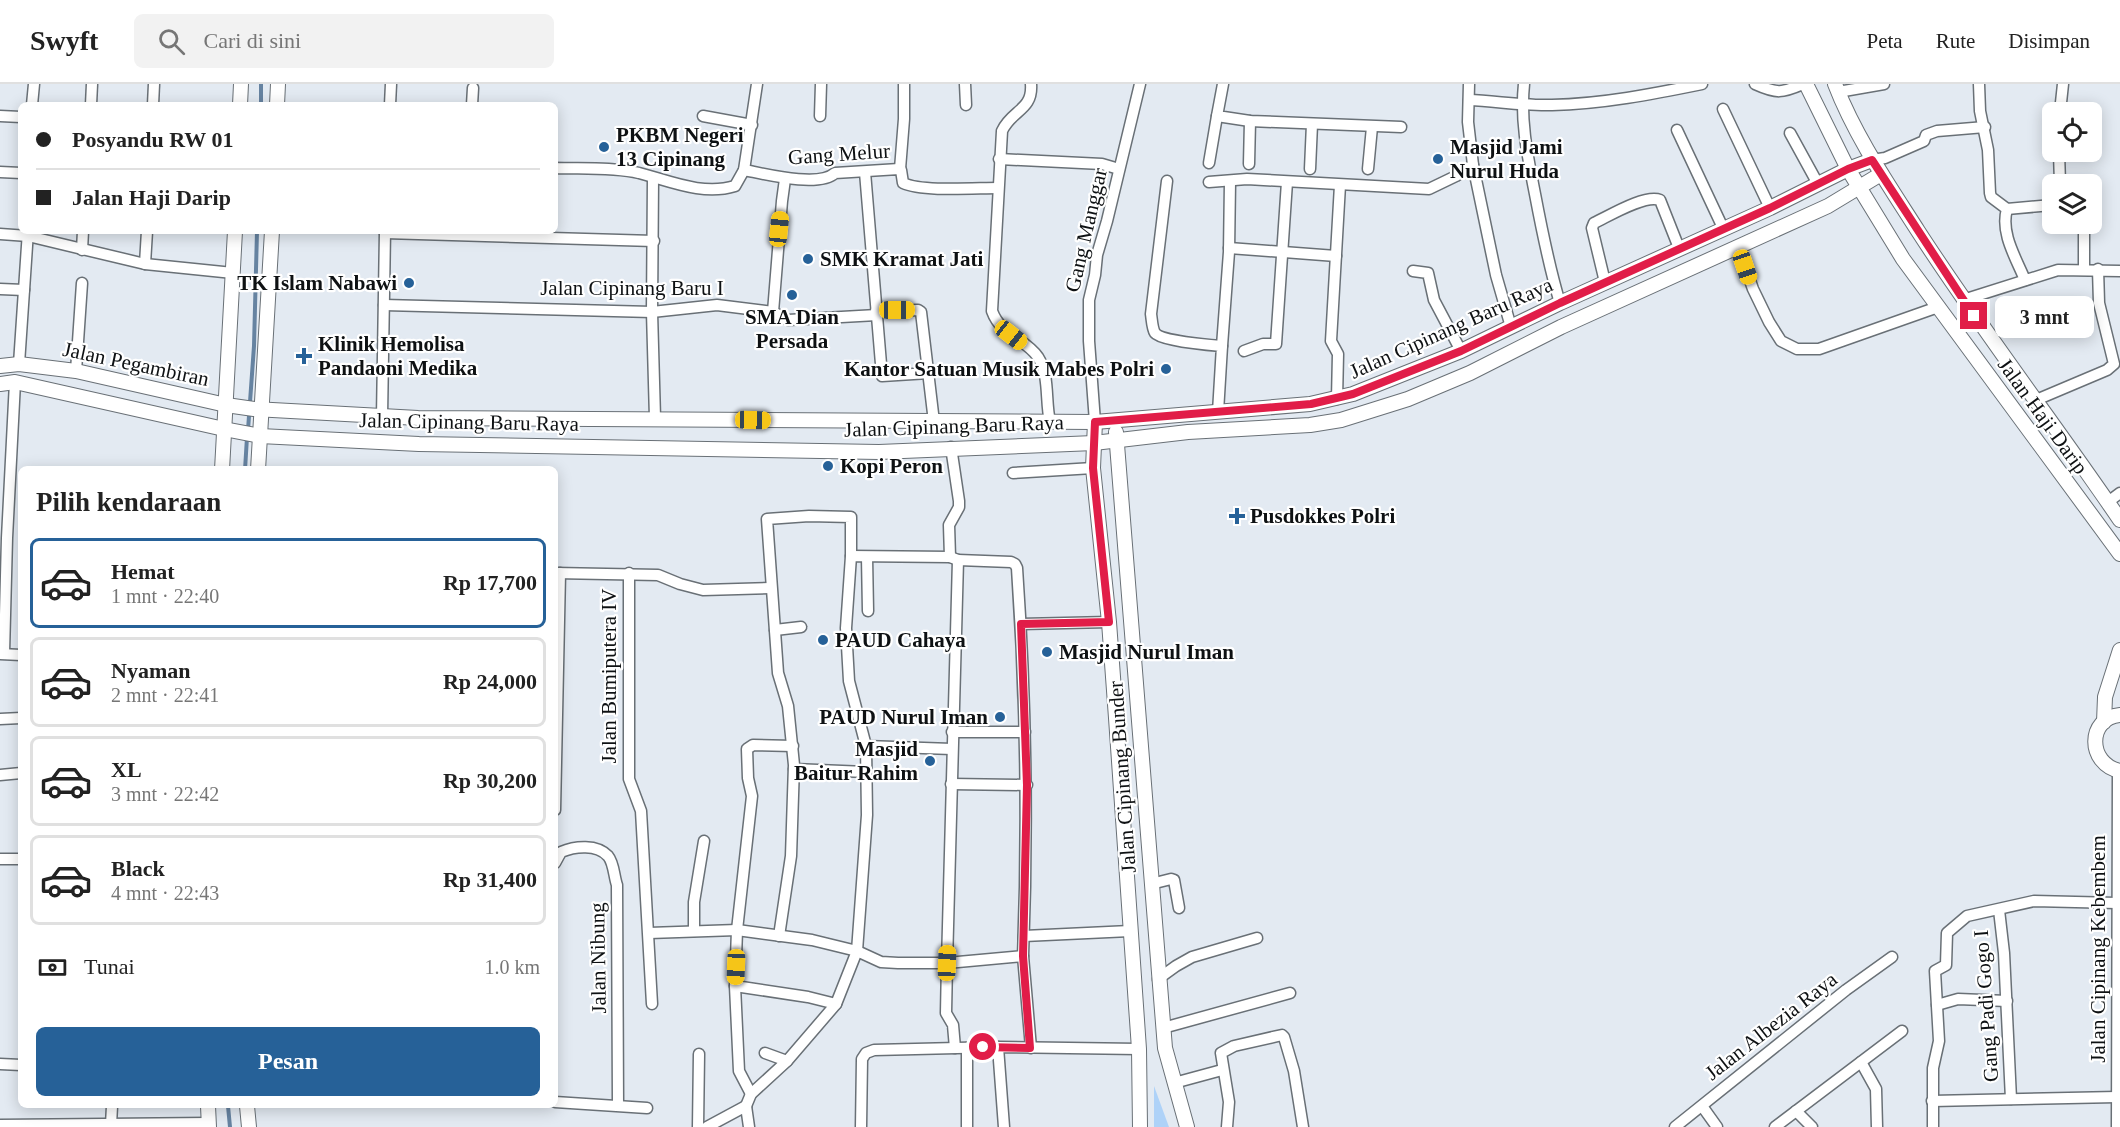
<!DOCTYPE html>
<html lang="id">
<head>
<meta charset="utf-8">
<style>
	body { margin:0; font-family:"Times New Roman",serif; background:#f2f2f2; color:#222; height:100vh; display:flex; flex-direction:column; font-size:22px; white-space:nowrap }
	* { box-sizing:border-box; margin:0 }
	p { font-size:20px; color:#767676 }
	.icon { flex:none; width:33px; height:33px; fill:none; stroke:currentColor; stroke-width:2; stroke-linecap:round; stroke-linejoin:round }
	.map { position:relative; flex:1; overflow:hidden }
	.details { position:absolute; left:18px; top:382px; width:540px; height:642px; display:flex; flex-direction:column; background:#fff; border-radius:9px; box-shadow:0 3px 15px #0003 }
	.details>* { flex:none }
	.guide { position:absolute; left:18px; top:18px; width:540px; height:132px; border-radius:9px; box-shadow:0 3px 15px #0003; display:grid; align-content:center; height:132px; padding:0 18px; background:#fff }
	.fabs { position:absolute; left:2042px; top:18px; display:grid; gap:12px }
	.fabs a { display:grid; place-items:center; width:60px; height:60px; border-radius:9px; background:#fff; box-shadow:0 3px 15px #0003; font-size:30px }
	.end { position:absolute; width:27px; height:27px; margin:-14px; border:8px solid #e11d48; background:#fff; box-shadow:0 0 0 3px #fff }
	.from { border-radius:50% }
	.bubble { position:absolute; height:42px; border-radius:9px; background:#fff; box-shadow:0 3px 15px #0003; font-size:20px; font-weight:800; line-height:42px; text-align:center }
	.car { position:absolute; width:18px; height:36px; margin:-18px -9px; border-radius:8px; box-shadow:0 0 4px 2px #0007; background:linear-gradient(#f5c518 24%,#345 0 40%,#f5c518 0 76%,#345 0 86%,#f5c518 0) }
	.guide b { display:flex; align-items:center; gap:21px; height:57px; font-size:22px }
	.guide b+b { border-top:2px solid #e0e0e0 }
	.guide i { width:15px; height:15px; background:#222 }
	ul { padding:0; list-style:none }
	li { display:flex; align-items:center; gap:18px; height:90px; margin:0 12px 9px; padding:0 6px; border:3px solid #e0e0e0; border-radius:9px }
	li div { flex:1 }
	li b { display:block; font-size:22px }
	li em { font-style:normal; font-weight:800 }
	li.active { border-color:#266198 }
	li>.icon { width:54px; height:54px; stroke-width:1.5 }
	h2 { padding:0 18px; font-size:27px; line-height:72px }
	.pay { display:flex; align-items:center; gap:15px; height:66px; padding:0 18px; font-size:22px }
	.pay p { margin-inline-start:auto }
	.action { display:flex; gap:12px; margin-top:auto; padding:12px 18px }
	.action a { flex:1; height:69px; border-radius:9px; background:#266198; color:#fff; font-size:24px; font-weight:800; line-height:69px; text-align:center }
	header { display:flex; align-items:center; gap:36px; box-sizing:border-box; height:84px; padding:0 30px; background:#fff; border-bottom:2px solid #e0e0e0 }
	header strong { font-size:28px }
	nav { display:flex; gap:33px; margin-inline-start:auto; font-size:21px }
	.search { width:420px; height:54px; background:#f2f2f2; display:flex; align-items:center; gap:15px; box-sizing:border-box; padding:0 21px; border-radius:9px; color:#767676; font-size:22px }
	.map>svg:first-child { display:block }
</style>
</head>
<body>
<header>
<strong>Swyft</strong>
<div class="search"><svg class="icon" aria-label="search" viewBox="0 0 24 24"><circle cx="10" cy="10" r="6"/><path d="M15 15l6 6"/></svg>Cari di sini</div>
<nav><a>Peta</a><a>Rute</a><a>Disimpan</a></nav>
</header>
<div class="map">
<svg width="2120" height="1043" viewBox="0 0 2120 1043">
	<rect width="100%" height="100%" fill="#e3eaf2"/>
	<path fill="#aed2f8" d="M 1154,1002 L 1169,1043 L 1154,1043 Z"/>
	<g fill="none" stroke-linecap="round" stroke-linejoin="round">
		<g stroke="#6683a1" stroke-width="4">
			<path d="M 261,21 L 261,0"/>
			<path d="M 248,346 L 254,262 L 257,147"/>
			<path d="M 245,386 L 247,353"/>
			<path d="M 228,1022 L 230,1043"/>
		</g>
		<defs>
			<g id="street">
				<path d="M 965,0 L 966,21"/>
				<path d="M 1031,0 C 1033,27 1011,26 1002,47 L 992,227 C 1001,252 1025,254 1038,273 C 1050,292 1045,316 1050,338"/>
				<path d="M 1223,0 L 1217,32 L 1250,37 L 1401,43"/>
				<path d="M 1524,0 C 1520,37 1528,74 1535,110 C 1542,147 1549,183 1560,219"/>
				<path d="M 1755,0 C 1777,10 1782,9 1803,0"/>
				<path d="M 1979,0 L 1980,27 L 1988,66 L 1990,109 L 1991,113 L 2007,125 C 2000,149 2016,174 2025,196"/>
				<path d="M 1838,8 L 1884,0"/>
				<path d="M 1469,16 C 1496,17 1524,22 1552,21 C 1602,20 1653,10 1702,0"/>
				<path d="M 32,21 L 34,0"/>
				<path d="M 91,21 L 92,0"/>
				<path d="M 153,21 L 154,0"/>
				<path d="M 390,21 L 391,0"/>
				<path d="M 472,21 L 473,4"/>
				<path d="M 1723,25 L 1770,124"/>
				<path d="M 2060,28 L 2063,0"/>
				<path d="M 0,32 L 21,33"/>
				<path d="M 703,32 L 752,41"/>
				<path d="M 820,32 L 821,0"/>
				<path d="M 1677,46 L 1723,144"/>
				<path d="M 1790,49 L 1818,100"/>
				<path d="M 2059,68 L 2060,100"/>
				<path d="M 999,75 L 1102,80 L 1119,85"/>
				<path d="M 1872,76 L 1885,74 L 1924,57 L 1926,51 L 1937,47 L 1985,43"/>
				<path d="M 1209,79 L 1217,32"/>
				<path d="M 1249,80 L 1250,37"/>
				<path d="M 1473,81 L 1496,191 L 1511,243"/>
				<path d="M 555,84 C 582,85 612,83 639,89 C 670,97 703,112 735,102 L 744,86 L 757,0"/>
				<path d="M 900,85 L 904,35 L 904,0"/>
				<path d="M 1310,85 L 1312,40"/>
				<path d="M 1368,85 L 1372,43"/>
				<path d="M 744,86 C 765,90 819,104 835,89 L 899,85 L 901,86 L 903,99 C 922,108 975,104 998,104"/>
				<path d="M 0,88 L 21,89"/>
				<path d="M 865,88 L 882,292 L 929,289"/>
				<path d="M 653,94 L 652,228 L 655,334"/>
				<path d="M 1167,97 L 1151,230 C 1152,236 1152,244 1155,249 C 1161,257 1210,261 1222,262 L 1218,328"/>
				<path d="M 1209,98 L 1247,95 L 1429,105 L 1456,92 L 1473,81 L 1468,38 L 1469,0"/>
				<path d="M 2007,125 L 2052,121"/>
				<path d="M 2084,140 L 2084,185"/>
				<path d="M 385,149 L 654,157"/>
				<path d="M 0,150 L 28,152 L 145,180 L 233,189"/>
				<path d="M 1738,162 L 1753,205 L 1769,238 L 1781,257 L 1797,265 L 1819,265 L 1938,223"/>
				<path d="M 1229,164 L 1336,172"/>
				<path d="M 82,166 L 83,147"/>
				<path d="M 145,180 L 147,147"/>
				<path d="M 1413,187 L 1428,189 L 1434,216 L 1461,267"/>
				<path d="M 1605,198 L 1592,144 L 1594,139 C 1609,132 1645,110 1660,116 L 1679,164"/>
				<path d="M 0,205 L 24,206"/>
				<path d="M 1963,216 L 2058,186 L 2120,187"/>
				<path d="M 384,221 L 652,228 L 717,221 L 773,228 L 788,236 L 877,231"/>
				<path d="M 876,227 L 918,226 L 921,228 L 934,338"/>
				<path d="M 773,228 L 782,117 L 785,95"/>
				<path d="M 1222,262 L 1229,168 L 1230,98"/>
				<path d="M 1244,267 L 1263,260 L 1276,260 L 1287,98"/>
				<path d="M 19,280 L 28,147"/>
				<path d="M 76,287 L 82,199"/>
				<path d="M 1337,315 L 1338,270 L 1331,257 L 1340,101"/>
				<path d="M 2036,316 L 2107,286 L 2114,280 L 2099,219 L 2098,185"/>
				<path d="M 382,333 L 385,147"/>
				<path d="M 1095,338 L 1089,257 L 1089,216 L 1095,191 L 1097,171 L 1107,137 L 1140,0"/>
				<path d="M 1013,389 L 1093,384"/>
				<path d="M 2108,418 L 2120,409"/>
				<path d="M 867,473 L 868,527"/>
				<path d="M 950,473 L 949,441 L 959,423 L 959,417 L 951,363"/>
				<path d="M 555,489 L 658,491 L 680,500 L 703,506 L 770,504"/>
				<path d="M 629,489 L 629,695 L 641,727 L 652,920"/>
				<path d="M 1021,540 L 1109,538"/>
				<path d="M 775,546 L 801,543"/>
				<path d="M 4,569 L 7,454 L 15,298"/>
				<path d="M 0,570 L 21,571"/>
				<path d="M 0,635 L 21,634"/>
				<path d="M 952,648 L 1025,648"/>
				<path d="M 866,662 L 952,665"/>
				<path d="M 794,685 L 866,688"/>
				<path d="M 0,691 L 21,689"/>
				<path d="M 951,700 L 1027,701"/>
				<path d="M 555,726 L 560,489"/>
				<path d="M 0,775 L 21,775"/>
				<path d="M 555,779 L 561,768 C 575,762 597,760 608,772 C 614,779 614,793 617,801 L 618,1021"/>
				<path d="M 1151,800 L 1171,795 L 1174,796 L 1179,824"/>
				<path d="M 1999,826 L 2004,869 L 2011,1015"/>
				<path d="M 694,847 L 694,818 L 704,757"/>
				<path d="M 649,849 L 737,846 L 812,856 L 857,867 L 881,878 L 898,879 L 947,879 L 1023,872 C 1028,743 1026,614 1017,484 L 1015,480 L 1011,478 L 958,476 L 947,879 L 946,929 L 953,941 L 955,964"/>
				<path d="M 779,852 L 791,772 L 794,681 L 788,622 L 778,589 L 767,435 L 809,432 L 851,433 L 851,472"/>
				<path d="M 1024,852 L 1130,847"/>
				<path d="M 1023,872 L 1031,964"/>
				<path d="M 1158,895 L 1176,882 L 1192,873 L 1257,854"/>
				<path d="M 735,902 L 808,913 L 836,920"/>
				<path d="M 1937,921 L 1958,915 L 2007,917"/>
				<path d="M 1163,944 L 1290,909"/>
				<path d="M 998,963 L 1004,1043"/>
				<path d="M 765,969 L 787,977"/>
				<path d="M 1861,978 L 1876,1005 L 1877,1043"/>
				<path d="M 0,980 L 21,981"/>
				<path d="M 1174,999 L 1222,986"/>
				<path d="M 751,1010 L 739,987 L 735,902 L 737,846 L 752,712 L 748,694 L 747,665 L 753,661 L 793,662"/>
				<path d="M 1932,1017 L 2117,1013"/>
				<path d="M 555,1018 L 647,1024"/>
				<path d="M 746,1022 L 751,1010 L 787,977 L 836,920 L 857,867 L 867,731 L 866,662 L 849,597 L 846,544 L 851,472 L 950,473 L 958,476"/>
				<path d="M 746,1022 L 749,1043"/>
				<path d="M 1702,1022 L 1717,1043"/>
				<path d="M 1796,1027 L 1812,1043"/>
				<path d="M 0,1041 L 209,1039"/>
				<path d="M 111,1041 L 112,1022"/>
				<path d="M 698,1043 L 699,970"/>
				<path d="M 707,1043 L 746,1022"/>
				<path d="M 861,1043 L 862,975 L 866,969 L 874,966 L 998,963 L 1139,965"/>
				<path d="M 967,1043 L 967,964"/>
				<path d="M 1227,1043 L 1229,1018 L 1221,969 L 1234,962 L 1282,951 L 1284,953 L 1294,987 L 1303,1043"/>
				<path d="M 1675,1043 L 1846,906 L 1892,873"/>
				<path d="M 1775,1043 L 1902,947"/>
				<path d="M 1933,1043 L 1933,984 L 1939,957 L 1935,887 L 1946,881 L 1947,849 L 1967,832 L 2034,817 L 2117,819"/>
				<path d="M 2117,1043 L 2118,687"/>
			</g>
			<g id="secondary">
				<path d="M 1806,0 L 1848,85 L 1903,175 L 2120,470"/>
				<path d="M 1835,0 C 1855,52 1888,100 1918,147 C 1982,246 2054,339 2120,436"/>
				<path d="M 240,21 L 241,0"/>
				<path d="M 277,21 L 278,0"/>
				<path d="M 0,282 L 19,280 L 76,287 L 226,321 L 254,325 L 418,334 L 1095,338 L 1310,320 L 1353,310 L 1461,267 L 1560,219 L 1770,124 L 1848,85 L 1872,76"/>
				<path d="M 0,300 L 15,298 L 224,345 L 260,352 L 419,360 L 879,368 L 1094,359 L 1188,348 L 1310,341 L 1341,336 L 1408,315 L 1470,289 L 1561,243 L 1828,122 L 1881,90"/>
				<path d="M 1095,338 L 1093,384 L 1109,538 L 1116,634 L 1139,965 L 1140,1043"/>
				<path d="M 1116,348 L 1165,964 L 1187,1043"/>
				<path d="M 222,386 L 235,147"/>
				<path d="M 258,386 L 272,147"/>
				<path d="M 2120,631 C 2087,634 2087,680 2120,687"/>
				<path d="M 2104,638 L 2105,613 L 2120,566"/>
				<path d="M 208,1022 L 209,1043"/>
				<path d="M 247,1022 L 249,1043"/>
			</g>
		</defs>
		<use href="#street" stroke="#697076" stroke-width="13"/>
		<use href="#secondary" stroke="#697076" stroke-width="16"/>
		<use href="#street" stroke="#fff" stroke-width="10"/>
		<use href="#secondary" stroke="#fff" stroke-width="14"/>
	</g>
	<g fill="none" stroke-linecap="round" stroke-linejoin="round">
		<path stroke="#e11d48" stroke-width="8" d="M 983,963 L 1030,964 L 1023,872 L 1027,701 L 1021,540 L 1109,538 L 1093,384 L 1095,338 L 1311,320 L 1353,310 L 1461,267 L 1560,219 L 1770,124 L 1848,85 L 1872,76 L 1974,232"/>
	</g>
	<g fill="#266198" stroke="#fff" stroke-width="2">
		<circle cx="604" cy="63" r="6"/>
		<circle cx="1438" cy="75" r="6"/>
		<circle cx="808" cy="175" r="6"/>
		<circle cx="409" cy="199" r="6"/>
		<circle cx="792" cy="211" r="6"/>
		<path d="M301 263h6v6h6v6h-6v6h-6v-6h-6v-6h6z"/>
		<circle cx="1166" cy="285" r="6"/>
		<circle cx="828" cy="382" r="6"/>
		<path d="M1234 423h6v6h6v6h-6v6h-6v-6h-6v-6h6z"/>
		<circle cx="823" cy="556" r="6"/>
		<circle cx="1047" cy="568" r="6"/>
		<circle cx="1000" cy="633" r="6"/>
		<circle cx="930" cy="677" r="6"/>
	</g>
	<g text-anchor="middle" stroke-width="4.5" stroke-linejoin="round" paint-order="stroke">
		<g font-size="21" font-weight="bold" fill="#0e1113" stroke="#fff" text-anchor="start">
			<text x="616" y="58">PKBM Negeri<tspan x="616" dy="24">13 Cipinang</tspan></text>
			<text x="1450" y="70">Masjid Jami<tspan x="1450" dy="24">Nurul Huda</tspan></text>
			<text x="820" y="182">SMK Kramat Jati</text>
			<text x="397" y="206" text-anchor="end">TK Islam Nabawi</text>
			<text x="792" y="240" text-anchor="middle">SMA Dian<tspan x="792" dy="24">Persada</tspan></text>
			<text x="318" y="267">Klinik Hemolisa<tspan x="318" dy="24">Pandaoni Medika</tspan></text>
			<text x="1154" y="292" text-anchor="end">Kantor Satuan Musik Mabes Polri</text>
			<text x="840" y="389">Kopi Peron</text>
			<text x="1250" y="439">Pusdokkes Polri</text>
			<text x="835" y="563">PAUD Cahaya</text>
			<text x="1059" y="575">Masjid Nurul Iman</text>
			<text x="988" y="640" text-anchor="end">PAUD Nurul Iman</text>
			<text x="918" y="672" text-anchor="end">Masjid<tspan x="918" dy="24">Baitur Rahim</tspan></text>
		</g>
		<g font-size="21" fill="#0e1113" stroke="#fff">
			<text transform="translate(839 70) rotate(-4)" y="7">Gang Melur</text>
			<text transform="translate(1086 146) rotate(-77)" y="7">Gang Manggar</text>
			<text x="632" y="211">Jalan Cipinang Baru I</text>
			<text transform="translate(1451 244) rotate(-24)" y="7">Jalan Cipinang Baru Raya</text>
			<text transform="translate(136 280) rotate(12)" y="7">Jalan Pegambiran</text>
			<text transform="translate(2043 332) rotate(54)" y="7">Jalan Haji Darip</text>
			<text transform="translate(469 338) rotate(1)" y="7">Jalan Cipinang Baru Raya</text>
			<text transform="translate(954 342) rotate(-2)" y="7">Jalan Cipinang Baru Raya</text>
			<text transform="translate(609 592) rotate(-90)" y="7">Jalan Bumiputera IV</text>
			<text transform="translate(1122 693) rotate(-94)" y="7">Jalan Cipinang Bunder</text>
			<text transform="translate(2098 865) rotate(-90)" y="7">Jalan Cipinang Kebembem</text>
			<text transform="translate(598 874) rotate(-91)" y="7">Jalan Nibung</text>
			<text transform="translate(1986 922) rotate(-94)" y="7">Gang Padi Gogo I</text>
			<text transform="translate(1771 942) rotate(-38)" y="7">Jalan Albezia Raya</text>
		</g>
	</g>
</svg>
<div class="fabs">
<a><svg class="icon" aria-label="locate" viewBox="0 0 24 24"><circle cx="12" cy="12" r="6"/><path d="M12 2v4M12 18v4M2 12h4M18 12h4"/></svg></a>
<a><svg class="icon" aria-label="layers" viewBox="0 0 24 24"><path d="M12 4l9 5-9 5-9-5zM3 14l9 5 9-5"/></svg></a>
</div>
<i class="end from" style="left:983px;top:963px"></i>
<i class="end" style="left:1974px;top:232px"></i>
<div class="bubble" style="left:1995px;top:212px;width:99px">3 mnt</div>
<i class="car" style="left:779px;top:145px;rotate:6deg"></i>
<i class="car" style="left:1745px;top:183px;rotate:161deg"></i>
<i class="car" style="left:897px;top:226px;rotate:90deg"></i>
<i class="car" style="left:1011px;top:251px;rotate:128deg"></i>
<i class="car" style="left:753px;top:336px;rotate:91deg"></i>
<i class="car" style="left:947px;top:879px;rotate:2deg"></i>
<i class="car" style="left:736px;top:883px;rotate:182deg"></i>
<div class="guide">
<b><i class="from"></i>Posyandu RW 01</b>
<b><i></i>Jalan Haji Darip</b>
</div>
<section class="details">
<h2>Pilih kendaraan</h2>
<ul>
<li class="active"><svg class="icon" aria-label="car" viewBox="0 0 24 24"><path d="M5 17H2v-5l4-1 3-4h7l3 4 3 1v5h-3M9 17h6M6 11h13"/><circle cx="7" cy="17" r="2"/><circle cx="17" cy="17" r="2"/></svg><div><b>Hemat</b><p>1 mnt · 22:40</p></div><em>Rp 17,700</em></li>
<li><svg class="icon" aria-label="car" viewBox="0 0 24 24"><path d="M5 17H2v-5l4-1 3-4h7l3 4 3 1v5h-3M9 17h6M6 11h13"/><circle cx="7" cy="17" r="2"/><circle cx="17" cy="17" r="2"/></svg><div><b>Nyaman</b><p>2 mnt · 22:41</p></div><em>Rp 24,000</em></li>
<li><svg class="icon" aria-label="car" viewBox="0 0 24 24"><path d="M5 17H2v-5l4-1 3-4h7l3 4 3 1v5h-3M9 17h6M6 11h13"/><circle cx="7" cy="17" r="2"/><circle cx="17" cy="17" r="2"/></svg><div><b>XL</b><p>3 mnt · 22:42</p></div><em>Rp 30,200</em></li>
<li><svg class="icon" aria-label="car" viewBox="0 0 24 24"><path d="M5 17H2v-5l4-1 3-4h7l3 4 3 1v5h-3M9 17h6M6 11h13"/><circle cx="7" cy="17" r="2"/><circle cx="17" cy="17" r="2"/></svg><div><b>Black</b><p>4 mnt · 22:43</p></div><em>Rp 31,400</em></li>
</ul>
<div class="pay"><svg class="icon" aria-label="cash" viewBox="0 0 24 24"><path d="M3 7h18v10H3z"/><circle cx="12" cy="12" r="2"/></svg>Tunai<p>1.0 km</p></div>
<div class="action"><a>Pesan</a></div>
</section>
</div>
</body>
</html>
